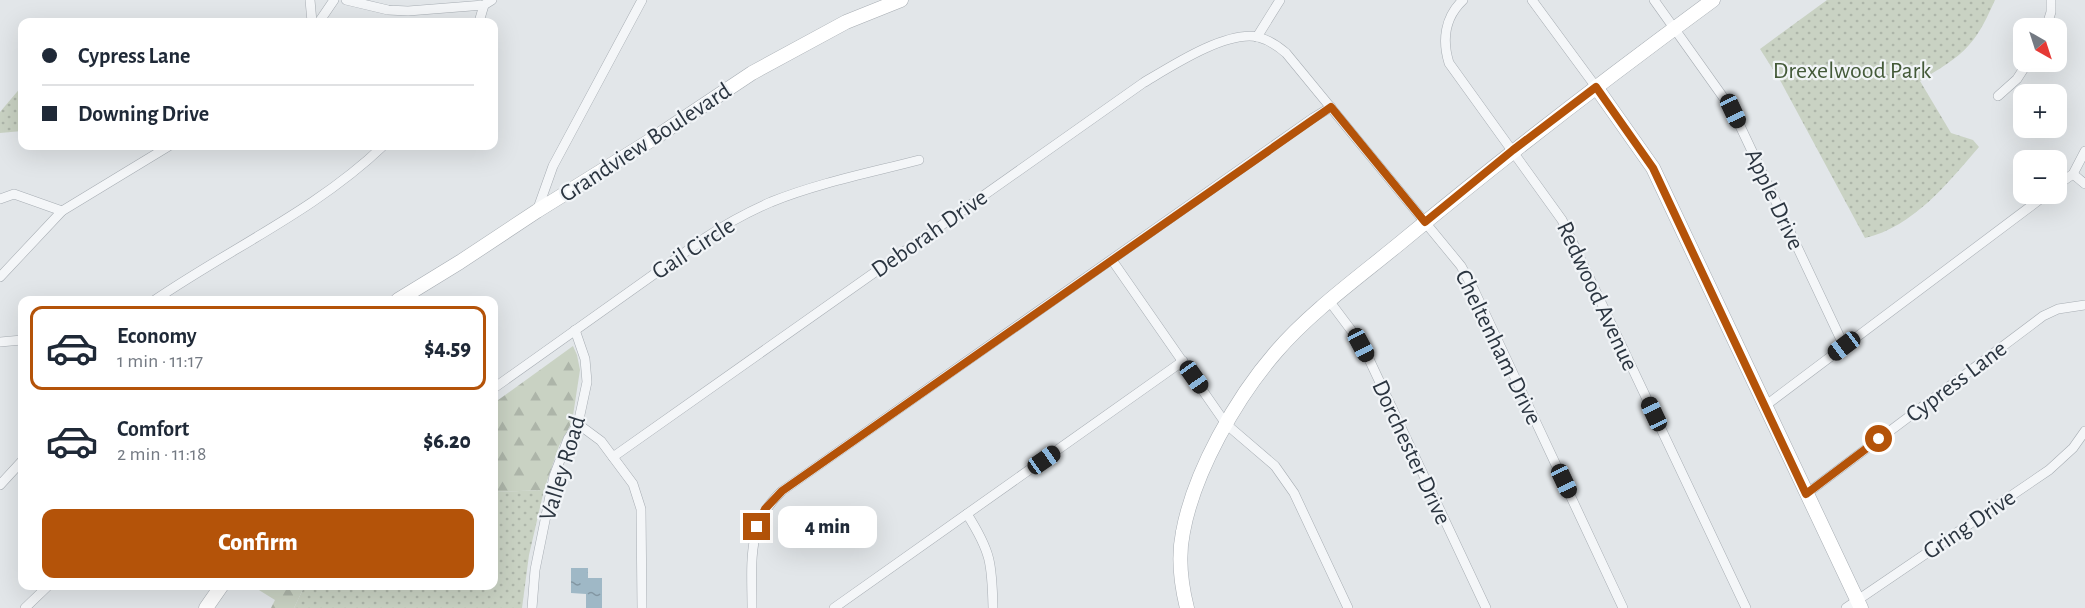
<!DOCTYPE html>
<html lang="en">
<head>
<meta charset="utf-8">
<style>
	body { margin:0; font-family:"Alegreya Sans",sans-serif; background:#f6f6f7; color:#1f2937; height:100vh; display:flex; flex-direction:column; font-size:22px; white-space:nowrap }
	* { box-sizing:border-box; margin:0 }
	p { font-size:20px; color:#747a83 }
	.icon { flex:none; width:33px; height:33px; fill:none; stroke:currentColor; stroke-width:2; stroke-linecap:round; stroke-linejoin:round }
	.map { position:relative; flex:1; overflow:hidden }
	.sheet { position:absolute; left:18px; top:296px; width:480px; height:294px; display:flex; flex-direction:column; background:#fff; border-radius:12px; box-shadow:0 6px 24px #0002 }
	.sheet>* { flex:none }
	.banner { position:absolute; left:18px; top:18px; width:480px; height:132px; border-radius:12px; box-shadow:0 6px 24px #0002; display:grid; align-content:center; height:132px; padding:0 24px; background:#fff }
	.needle { width:39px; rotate:141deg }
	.buttons { position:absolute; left:2013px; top:18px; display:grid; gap:12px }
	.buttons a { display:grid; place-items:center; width:54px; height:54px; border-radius:12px; background:#fff; box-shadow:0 6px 24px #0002; font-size:30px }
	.end { position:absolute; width:27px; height:27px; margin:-14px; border:8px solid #b45309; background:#fff; box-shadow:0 0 0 3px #fff }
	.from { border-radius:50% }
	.bubble { position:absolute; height:42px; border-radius:12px; background:#fff; box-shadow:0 6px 24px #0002; font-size:20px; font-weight:800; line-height:42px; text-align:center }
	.car { position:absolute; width:18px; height:36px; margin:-18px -9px; border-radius:8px; box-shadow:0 0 4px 2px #0007; background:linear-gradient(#222 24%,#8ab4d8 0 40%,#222 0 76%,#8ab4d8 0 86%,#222 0) }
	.banner b { display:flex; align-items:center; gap:21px; height:57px; font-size:22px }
	.banner b+b { border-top:2px solid #e0e1e3 }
	.banner i { width:15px; height:15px; background:#1f2937 }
	ul { padding:10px 0 0; list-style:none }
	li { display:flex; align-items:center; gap:18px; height:84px; margin:0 12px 9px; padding:0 12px; border:3px solid transparent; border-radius:12px }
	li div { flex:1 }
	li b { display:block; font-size:22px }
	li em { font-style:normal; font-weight:800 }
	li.on { border-color:#b45309 }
	li>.icon { width:54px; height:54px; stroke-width:1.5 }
	.action { display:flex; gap:12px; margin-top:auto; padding:12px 24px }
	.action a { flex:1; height:69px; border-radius:12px; background:#b45309; color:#fff; font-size:24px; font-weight:800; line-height:69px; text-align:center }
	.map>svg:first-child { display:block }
</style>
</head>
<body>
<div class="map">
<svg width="2085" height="608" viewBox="0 0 2085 608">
	<defs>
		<pattern id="forest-firs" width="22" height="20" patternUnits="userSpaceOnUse" patternTransform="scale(1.5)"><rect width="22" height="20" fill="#c9d2c3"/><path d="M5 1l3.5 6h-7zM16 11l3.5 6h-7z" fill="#adb5a9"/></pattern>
		<pattern id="park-dots" width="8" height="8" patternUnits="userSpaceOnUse" patternTransform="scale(1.5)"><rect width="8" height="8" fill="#c9d2c3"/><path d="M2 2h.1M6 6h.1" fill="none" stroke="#adb5a9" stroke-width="1.8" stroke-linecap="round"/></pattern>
		<pattern id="water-ripples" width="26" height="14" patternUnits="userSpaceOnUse" patternTransform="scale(1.5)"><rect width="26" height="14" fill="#9fb8c6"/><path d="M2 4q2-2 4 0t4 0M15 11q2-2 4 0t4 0" fill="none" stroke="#8296a2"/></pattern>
	</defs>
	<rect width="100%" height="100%" fill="#e2e6e9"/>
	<g fill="url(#forest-firs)">
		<path d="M 573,346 L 577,355 L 580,370 L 572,422 L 559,446 L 544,490 L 494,492 L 494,403 Z"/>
		<path d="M 251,585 L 305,585 L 294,608 L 271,608 L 275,600 Z"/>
	</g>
	<g fill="url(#park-dots)">
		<path d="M 1827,0 L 1995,0 C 1988,15 1981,32 1969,45 C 1956,60 1937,70 1920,81 L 1951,133 L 1973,140 L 1979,147 C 1948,183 1913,227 1865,238 L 1781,82 L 1760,49 Z"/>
		<path d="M 22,86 L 22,131 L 0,133 L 0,112 Z"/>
		<path d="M 544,490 L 529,555 L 522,608 L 294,608 L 305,585 L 494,585 L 494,492 Z"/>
	</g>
	<path fill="url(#water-ripples)" d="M 571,568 L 588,568 L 588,578 L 602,578 L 602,608 L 586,608 L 586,594 L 571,593 Z"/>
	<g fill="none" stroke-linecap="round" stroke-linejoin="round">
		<defs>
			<g id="street">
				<path d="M 310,0 L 312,22"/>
				<path d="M 346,0 L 388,10 L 408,11 L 484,5 L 492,0"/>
				<path d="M 1463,0 C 1445,17 1442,40 1449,63 L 1562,220 L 1746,608"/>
				<path d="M 1532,0 L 1596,87"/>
				<path d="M 1654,0 L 1733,111 L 1844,346"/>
				<path d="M 319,22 L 334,0"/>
				<path d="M 479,22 L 484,5"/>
				<path d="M 2046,28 L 2051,12 L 2051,0"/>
				<path d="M 1257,37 L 1280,0"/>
				<path d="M 1998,96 L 2017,79 L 2028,62"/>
				<path d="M 2073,174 L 2085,184"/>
				<path d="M 2056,186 L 2073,174 L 2085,151"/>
				<path d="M 0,199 L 14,194 L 62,211"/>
				<path d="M 537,211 L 553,166 L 642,0"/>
				<path d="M 1112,260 L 1226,424 L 1275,466 L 1294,493 L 1348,608"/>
				<path d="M 0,277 L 62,211 L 169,146"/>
				<path d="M 155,300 C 231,248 316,210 383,146"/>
				<path d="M 1330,302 L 1354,334 L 1368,357 L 1486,608"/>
				<path d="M 0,342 L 22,340"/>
				<path d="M 494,388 L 705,238 C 726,224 748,212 771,202 C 818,183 869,173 919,160"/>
				<path d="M 1765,406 L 2047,194"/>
				<path d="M 578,424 L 601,441 L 633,484 L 641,509 L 642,608"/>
				<path d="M 613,457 L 1143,83 C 1170,67 1226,30 1258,37 C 1269,40 1278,46 1286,53 L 1461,266 L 1474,290 L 1623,608"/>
				<path d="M 0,485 L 22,461"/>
				<path d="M 1806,494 L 2043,316 L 2058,309 L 2085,305"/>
				<path d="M 967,514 C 991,552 992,563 993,608"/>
				<path d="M 25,608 L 49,585"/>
				<path d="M 532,608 L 535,570 L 554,476 L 568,439 L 578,424 L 587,382 L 585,359 L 575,330"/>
				<path d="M 752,608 C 752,563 746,524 782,491 L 1313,118 L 1331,107"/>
				<path d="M 834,608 L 1183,361"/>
				<path d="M 1846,608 L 2049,470 L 2073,448 L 2085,431"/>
			</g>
			<g id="secondary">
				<path d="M 1596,87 L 1653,168 L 1861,608"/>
				<path d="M 398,300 L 460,262 L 537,211 L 656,137 L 752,73 L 846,22 L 901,0"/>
				<path d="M 206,608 L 222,585"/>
				<path d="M 1187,608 C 1181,584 1178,556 1183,532 C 1194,472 1236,398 1276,352 C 1311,311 1363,274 1405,239 C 1505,156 1608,77 1713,0"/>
			</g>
		</defs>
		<use href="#street" stroke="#a7adb3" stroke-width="10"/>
		<use href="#secondary" stroke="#a7adb3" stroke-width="15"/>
		<use href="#street" stroke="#f4f6f8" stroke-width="9"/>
		<use href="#secondary" stroke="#fff" stroke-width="14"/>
	</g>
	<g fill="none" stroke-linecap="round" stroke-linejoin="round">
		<path stroke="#b45309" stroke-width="8" d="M 757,527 L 765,509 L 782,491 L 1331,107 L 1425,222 L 1513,150 L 1596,87 L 1653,168 L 1806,494 L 1879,439"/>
	</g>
	<g text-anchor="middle" stroke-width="4.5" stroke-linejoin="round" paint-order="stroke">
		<g font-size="24" fill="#445a39" stroke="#f1f4f7">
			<text x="1852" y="78">Drexelwood Park</text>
		</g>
		<g font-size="24" fill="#2b3540" stroke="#f1f4f7">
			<text transform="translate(645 142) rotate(-33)" y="8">Grandview Boulevard</text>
			<text transform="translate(1775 199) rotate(65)" y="8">Apple Drive</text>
			<text transform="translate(929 233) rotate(-35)" y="8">Deborah Drive</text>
			<text transform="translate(693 248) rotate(-33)" y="8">Gail Circle</text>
			<text transform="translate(1598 296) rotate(65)" y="8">Redwood Avenue</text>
			<text transform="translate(1499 347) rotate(64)" y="8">Cheltenham Drive</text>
			<text transform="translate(1956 381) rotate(-37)" y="8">Cypress Lane</text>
			<text transform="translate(1412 452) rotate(65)" y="8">Dorchester Drive</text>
			<text transform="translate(562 468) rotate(-73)" y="8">Valley Road</text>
			<text transform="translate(1969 524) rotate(-34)" y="8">Gring Drive</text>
		</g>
	</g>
</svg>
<div class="buttons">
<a><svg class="needle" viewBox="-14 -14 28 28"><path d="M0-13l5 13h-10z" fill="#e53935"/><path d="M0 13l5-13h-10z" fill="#747a83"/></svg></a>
<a>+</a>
<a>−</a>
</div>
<i class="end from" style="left:1879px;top:439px"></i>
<i class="end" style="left:757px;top:527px"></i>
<div class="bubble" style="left:778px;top:506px;width:99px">4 min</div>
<i class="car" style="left:1733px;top:111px;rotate:155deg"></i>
<i class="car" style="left:1361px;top:345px;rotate:152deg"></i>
<i class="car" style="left:1844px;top:346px;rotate:233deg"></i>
<i class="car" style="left:1194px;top:377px;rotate:145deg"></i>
<i class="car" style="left:1654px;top:414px;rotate:335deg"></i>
<i class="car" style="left:1044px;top:460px;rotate:55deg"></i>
<i class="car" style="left:1564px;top:481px;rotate:155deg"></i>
<div class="banner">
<b><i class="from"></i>Cypress Lane</b>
<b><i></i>Downing Drive</b>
</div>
<section class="sheet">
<ul>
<li class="on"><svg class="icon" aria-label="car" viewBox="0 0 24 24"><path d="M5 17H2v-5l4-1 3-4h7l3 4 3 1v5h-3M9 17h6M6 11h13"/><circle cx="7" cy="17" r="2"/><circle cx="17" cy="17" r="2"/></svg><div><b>Economy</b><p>1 min · 11:17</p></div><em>$4.59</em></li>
<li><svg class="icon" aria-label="car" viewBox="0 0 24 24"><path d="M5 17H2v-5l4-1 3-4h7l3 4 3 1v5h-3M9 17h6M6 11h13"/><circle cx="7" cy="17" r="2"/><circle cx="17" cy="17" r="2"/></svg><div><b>Comfort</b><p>2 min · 11:18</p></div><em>$6.20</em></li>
</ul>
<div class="action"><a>Confirm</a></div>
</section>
</div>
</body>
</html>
